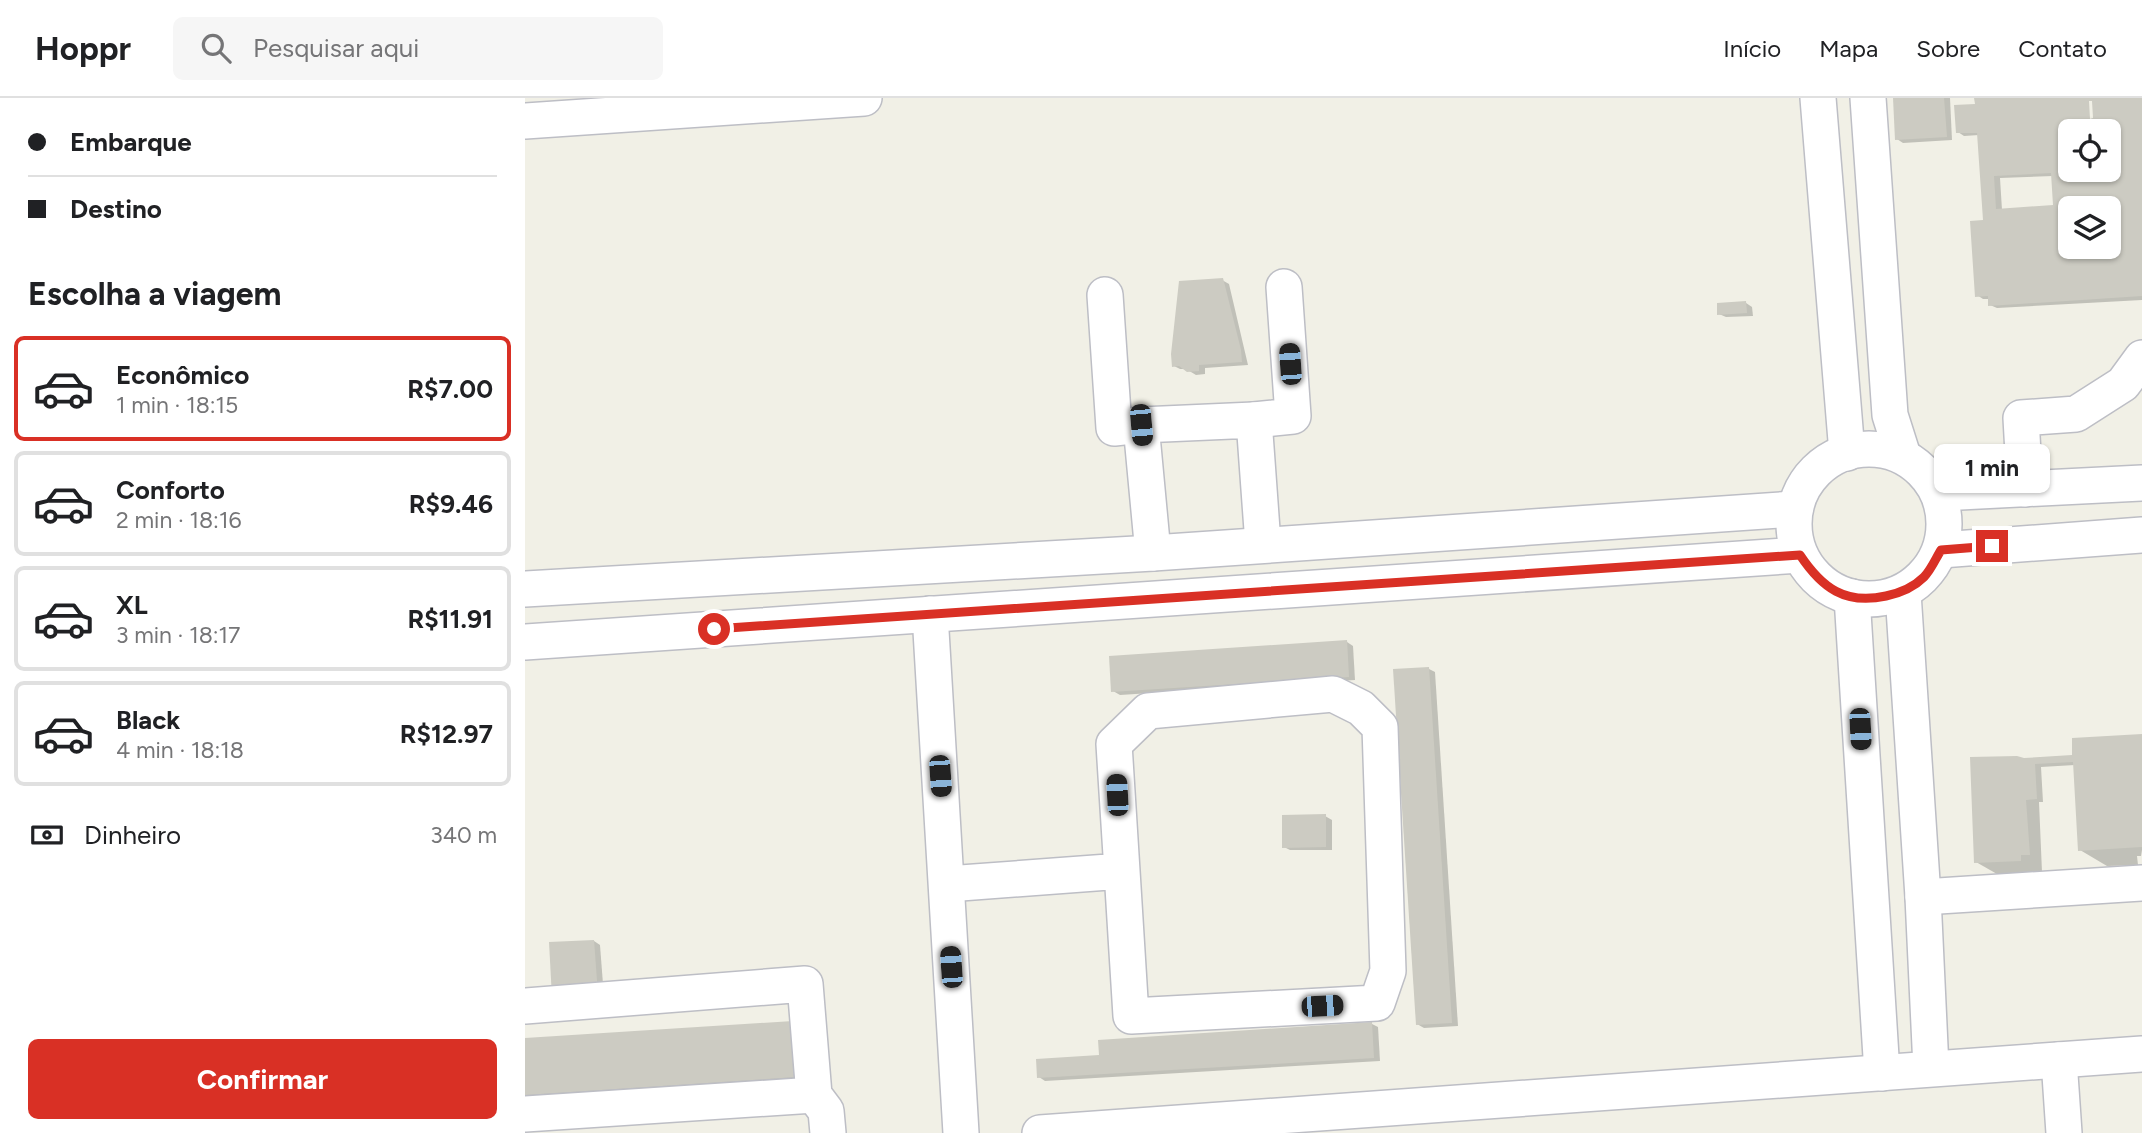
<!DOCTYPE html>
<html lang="pt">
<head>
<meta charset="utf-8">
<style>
	body { margin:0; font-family:Figtree,sans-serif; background:#f6f6f6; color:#202124; height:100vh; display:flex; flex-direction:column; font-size:26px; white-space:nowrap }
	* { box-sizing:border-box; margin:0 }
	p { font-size:23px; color:#757577 }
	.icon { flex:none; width:38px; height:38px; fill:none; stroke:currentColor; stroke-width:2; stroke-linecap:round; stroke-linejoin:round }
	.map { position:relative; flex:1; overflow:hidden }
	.details { display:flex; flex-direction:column; background:#fff; width:525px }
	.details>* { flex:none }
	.guide { display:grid; align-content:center; height:154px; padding:0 28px; background:#fff }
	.fabs { position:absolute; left:1533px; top:21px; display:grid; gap:14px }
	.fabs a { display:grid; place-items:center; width:63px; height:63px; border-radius:10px; background:#fff; box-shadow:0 2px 5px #0004; font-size:35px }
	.end { position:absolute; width:32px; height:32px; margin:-16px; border:9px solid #d93025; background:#fff; box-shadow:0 0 0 4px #fff }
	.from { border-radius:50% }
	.bubble { position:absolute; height:49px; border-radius:10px; background:#fff; box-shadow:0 2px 5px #0004; font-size:23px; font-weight:700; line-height:49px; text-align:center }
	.car { position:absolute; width:21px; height:42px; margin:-21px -10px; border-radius:9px; box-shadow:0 0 5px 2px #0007; background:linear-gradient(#222 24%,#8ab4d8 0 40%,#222 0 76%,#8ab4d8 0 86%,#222 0) }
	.guide b { display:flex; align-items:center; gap:24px; height:66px; font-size:26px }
	.guide b+b { border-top:2px solid #e0e0e0 }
	.guide i { width:18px; height:18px; background:#202124 }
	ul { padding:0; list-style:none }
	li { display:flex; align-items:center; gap:21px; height:105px; margin:0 14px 10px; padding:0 14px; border:4px solid #e0e0e0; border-radius:10px }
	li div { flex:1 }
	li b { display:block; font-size:26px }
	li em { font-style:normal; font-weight:700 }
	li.selected { border-color:#d93025 }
	li>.icon { width:63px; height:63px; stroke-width:1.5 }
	h2 { padding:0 28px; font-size:32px; line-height:84px }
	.pay { display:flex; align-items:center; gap:18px; height:77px; padding:0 28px; font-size:26px }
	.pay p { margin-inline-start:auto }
	.action { display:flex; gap:14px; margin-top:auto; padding:14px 28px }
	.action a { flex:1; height:80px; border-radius:10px; background:#d93025; color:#fff; font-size:28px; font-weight:700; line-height:80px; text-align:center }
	header { display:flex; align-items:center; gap:42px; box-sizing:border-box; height:98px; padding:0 35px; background:#fff; border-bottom:2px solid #e0e0e0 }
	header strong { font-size:33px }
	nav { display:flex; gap:38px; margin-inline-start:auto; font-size:24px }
	.search { width:490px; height:63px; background:#f6f6f6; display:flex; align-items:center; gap:18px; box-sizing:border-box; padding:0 24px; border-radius:10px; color:#757577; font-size:26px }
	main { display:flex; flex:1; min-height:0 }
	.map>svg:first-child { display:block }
</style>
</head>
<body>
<header>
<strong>Hoppr</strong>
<div class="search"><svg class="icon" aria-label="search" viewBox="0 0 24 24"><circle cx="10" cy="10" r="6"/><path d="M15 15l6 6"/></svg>Pesquisar aqui</div>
<nav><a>Início</a><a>Mapa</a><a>Sobre</a><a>Contato</a></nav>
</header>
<main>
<section class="details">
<div class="guide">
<b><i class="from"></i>Embarque</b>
<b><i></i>Destino</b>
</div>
<h2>Escolha a viagem</h2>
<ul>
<li class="selected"><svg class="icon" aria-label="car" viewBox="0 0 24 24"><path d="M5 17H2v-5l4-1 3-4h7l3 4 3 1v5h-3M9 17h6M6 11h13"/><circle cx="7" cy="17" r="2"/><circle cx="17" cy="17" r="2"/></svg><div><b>Econômico</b><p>1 min · 18:15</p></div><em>R$7.00</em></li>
<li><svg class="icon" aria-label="car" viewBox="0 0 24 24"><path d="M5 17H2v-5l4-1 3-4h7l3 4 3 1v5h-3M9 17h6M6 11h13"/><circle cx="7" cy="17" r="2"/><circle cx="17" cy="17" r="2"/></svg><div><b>Conforto</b><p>2 min · 18:16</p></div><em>R$9.46</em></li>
<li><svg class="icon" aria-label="car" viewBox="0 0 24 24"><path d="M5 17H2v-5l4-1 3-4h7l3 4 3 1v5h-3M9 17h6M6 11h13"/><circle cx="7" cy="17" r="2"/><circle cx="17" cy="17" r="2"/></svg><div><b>XL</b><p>3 min · 18:17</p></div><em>R$11.91</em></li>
<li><svg class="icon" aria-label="car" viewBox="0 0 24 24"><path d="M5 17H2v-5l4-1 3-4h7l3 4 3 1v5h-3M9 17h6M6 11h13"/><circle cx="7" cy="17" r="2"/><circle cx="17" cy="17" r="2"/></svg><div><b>Black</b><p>4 min · 18:18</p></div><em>R$12.97</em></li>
</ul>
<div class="pay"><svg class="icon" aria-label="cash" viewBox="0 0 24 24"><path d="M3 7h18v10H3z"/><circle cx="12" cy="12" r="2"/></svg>Dinheiro<p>340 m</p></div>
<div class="action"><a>Confirmar</a></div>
</section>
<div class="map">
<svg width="1617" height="1035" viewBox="0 0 1617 1035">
	<rect width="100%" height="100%" fill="#f1f0e6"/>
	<g fill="#0003" fill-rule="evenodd">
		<path d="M 1369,0 L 1425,0 L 1427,42 L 1378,45 L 1372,41 Z"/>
		<path d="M 1451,0 L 1617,0 L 1617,202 L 1472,210 L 1465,207 L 1465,201 L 1458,201 L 1452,197 L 1460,123 L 1454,37 L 1439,38 L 1433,34 L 1452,7 ZM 1562,2 L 1569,2 L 1570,22 L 1564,23 ZM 1545,33 L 1584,33 L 1584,72 L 1545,72 ZM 1528,78 L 1530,109 L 1477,112 L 1475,80 ZM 1545,110 L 1584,110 L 1584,149 L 1545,149 Z"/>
		<path d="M 697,182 L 704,186 L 723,267 L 680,270 L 680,276 L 671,277 L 661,271 L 655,271 L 649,268 Z"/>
		<path d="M 1221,205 L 1227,209 L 1228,218 L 1201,219 L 1194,216 Z"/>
		<path d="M 822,544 L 828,548 L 830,582 L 595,597 L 588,593 Z"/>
		<path d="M 904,571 L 910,574 L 933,928 L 899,930 L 892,926 Z"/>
		<path d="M 1617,638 L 1617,752 L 1616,758 L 1612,758 L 1613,767 L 1582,768 L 1555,752 L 1550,667 L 1516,669 L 1518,704 L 1514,704 L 1517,774 L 1472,776 L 1451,764 L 1494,661 L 1549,658 Z"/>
		<path d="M 800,718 L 807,722 L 807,752 L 765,752 L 759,749 Z"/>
		<path d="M 69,843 L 75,847 L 79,899 L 36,902 Z"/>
		<path d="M 267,924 L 277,982 L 0,1001 L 0,942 Z"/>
		<path d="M 847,926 L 853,929 L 855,963 L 520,983 L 514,979 L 576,959 Z"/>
	</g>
	<g fill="#cccbc2" fill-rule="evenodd">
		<path d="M 1368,0 L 1419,0 L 1422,39 L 1370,42 Z"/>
		<path d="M 1449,0 L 1617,0 L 1617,198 L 1463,208 L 1463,198 L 1450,199 L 1445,123 L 1458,122 L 1452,35 L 1431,35 L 1429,7 L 1450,6 ZM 1564,3 L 1567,3 L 1568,20 L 1565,21 ZM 1545,33 L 1584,33 L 1584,72 L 1545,72 ZM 1526,75 L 1528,107 L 1471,111 L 1469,78 ZM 1545,110 L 1584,110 L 1584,149 L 1545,149 Z"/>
		<path d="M 698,180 L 716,252 L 717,264 L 674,267 L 674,273 L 662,274 L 654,268 L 647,269 L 646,256 L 654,183 Z"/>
		<path d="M 1221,203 L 1222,215 L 1192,217 L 1192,205 Z"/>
		<path d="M 822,542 L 824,579 L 586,594 L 584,558 Z"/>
		<path d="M 904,569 L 927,925 L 891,927 L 868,571 Z"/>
		<path d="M 1617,636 L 1617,749 L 1553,753 L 1548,664 L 1510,666 L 1512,701 L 1501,702 L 1505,757 L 1496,757 L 1496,763 L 1449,765 L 1445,659 L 1492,658 L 1499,660 L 1547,657 L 1547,640 Z"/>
		<path d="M 801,716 L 801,749 L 757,750 L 757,717 Z"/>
		<path d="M 69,842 L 73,897 L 27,900 L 24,844 Z"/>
		<path d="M 268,923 L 271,979 L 0,997 L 0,940 Z"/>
		<path d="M 847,924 L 849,960 L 512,980 L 511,961 L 574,957 L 573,942 Z"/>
	</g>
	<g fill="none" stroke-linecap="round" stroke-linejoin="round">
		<defs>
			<g id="minor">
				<path d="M 1293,0 L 1322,355"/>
				<path d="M 1343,0 L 1365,317 L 1378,358"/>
				<path d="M 0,23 L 339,0"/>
				<path d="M 580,197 L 589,330 L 616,327"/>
				<path d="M 729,322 L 768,318 L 759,189"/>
				<circle cx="1344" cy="426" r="75"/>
				<path d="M 1500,391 L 1496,320 L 1551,316 L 1598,286 L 1617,260"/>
				<path d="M 1415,395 L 1617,385"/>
				<path d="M 1416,452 L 1617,437"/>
				<path d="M 628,455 L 616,327 L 729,322 L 738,446"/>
				<path d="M 0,491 L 628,455 L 1270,411"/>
				<path d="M 1378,495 L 1398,799 L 1406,970"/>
				<path d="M 1327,499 L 1357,975"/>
				<path d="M 405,516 L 436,1035"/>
				<path d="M 0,544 L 1275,457"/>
				<path d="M 422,786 L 597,773 L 606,918 L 852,905 L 863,873 L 855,629 L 836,610 L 808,596 L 623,613 L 589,646 L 597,773"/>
				<path d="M 1398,799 L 1617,785"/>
				<path d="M 0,908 L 280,886 L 289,997 L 301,1013 L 303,1035"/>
				<path d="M 1534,962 L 1539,1035"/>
				<path d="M 0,1016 L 289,997"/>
				<path d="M 515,1035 L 1617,956"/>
			</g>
		</defs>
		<use href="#minor" stroke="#bdbec5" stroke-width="38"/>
		<use href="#minor" stroke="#fff" stroke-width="35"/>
	</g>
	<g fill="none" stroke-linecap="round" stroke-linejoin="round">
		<path stroke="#d93025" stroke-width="9" d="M 189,531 L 1275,457 C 1297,490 1320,507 1361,498 C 1375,495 1388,490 1399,479 C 1406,472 1411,460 1416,452 L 1467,448"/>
	</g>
</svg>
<div class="fabs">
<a><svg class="icon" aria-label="locate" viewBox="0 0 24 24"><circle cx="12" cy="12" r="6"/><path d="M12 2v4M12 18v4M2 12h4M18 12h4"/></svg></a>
<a><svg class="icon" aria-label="layers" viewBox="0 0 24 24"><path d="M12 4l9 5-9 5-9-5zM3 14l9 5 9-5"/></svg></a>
</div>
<i class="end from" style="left:189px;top:531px"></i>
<i class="end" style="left:1467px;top:448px"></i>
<div class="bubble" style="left:1409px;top:346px;width:116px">1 min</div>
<i class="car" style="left:765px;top:266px;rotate:356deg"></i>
<i class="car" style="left:616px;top:327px;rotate:175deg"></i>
<i class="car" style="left:1335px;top:631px;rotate:177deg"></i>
<i class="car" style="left:415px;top:678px;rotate:176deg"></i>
<i class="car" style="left:592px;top:697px;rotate:357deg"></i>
<i class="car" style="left:426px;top:869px;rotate:356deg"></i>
<i class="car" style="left:797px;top:908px;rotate:87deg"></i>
</div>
</main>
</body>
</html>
